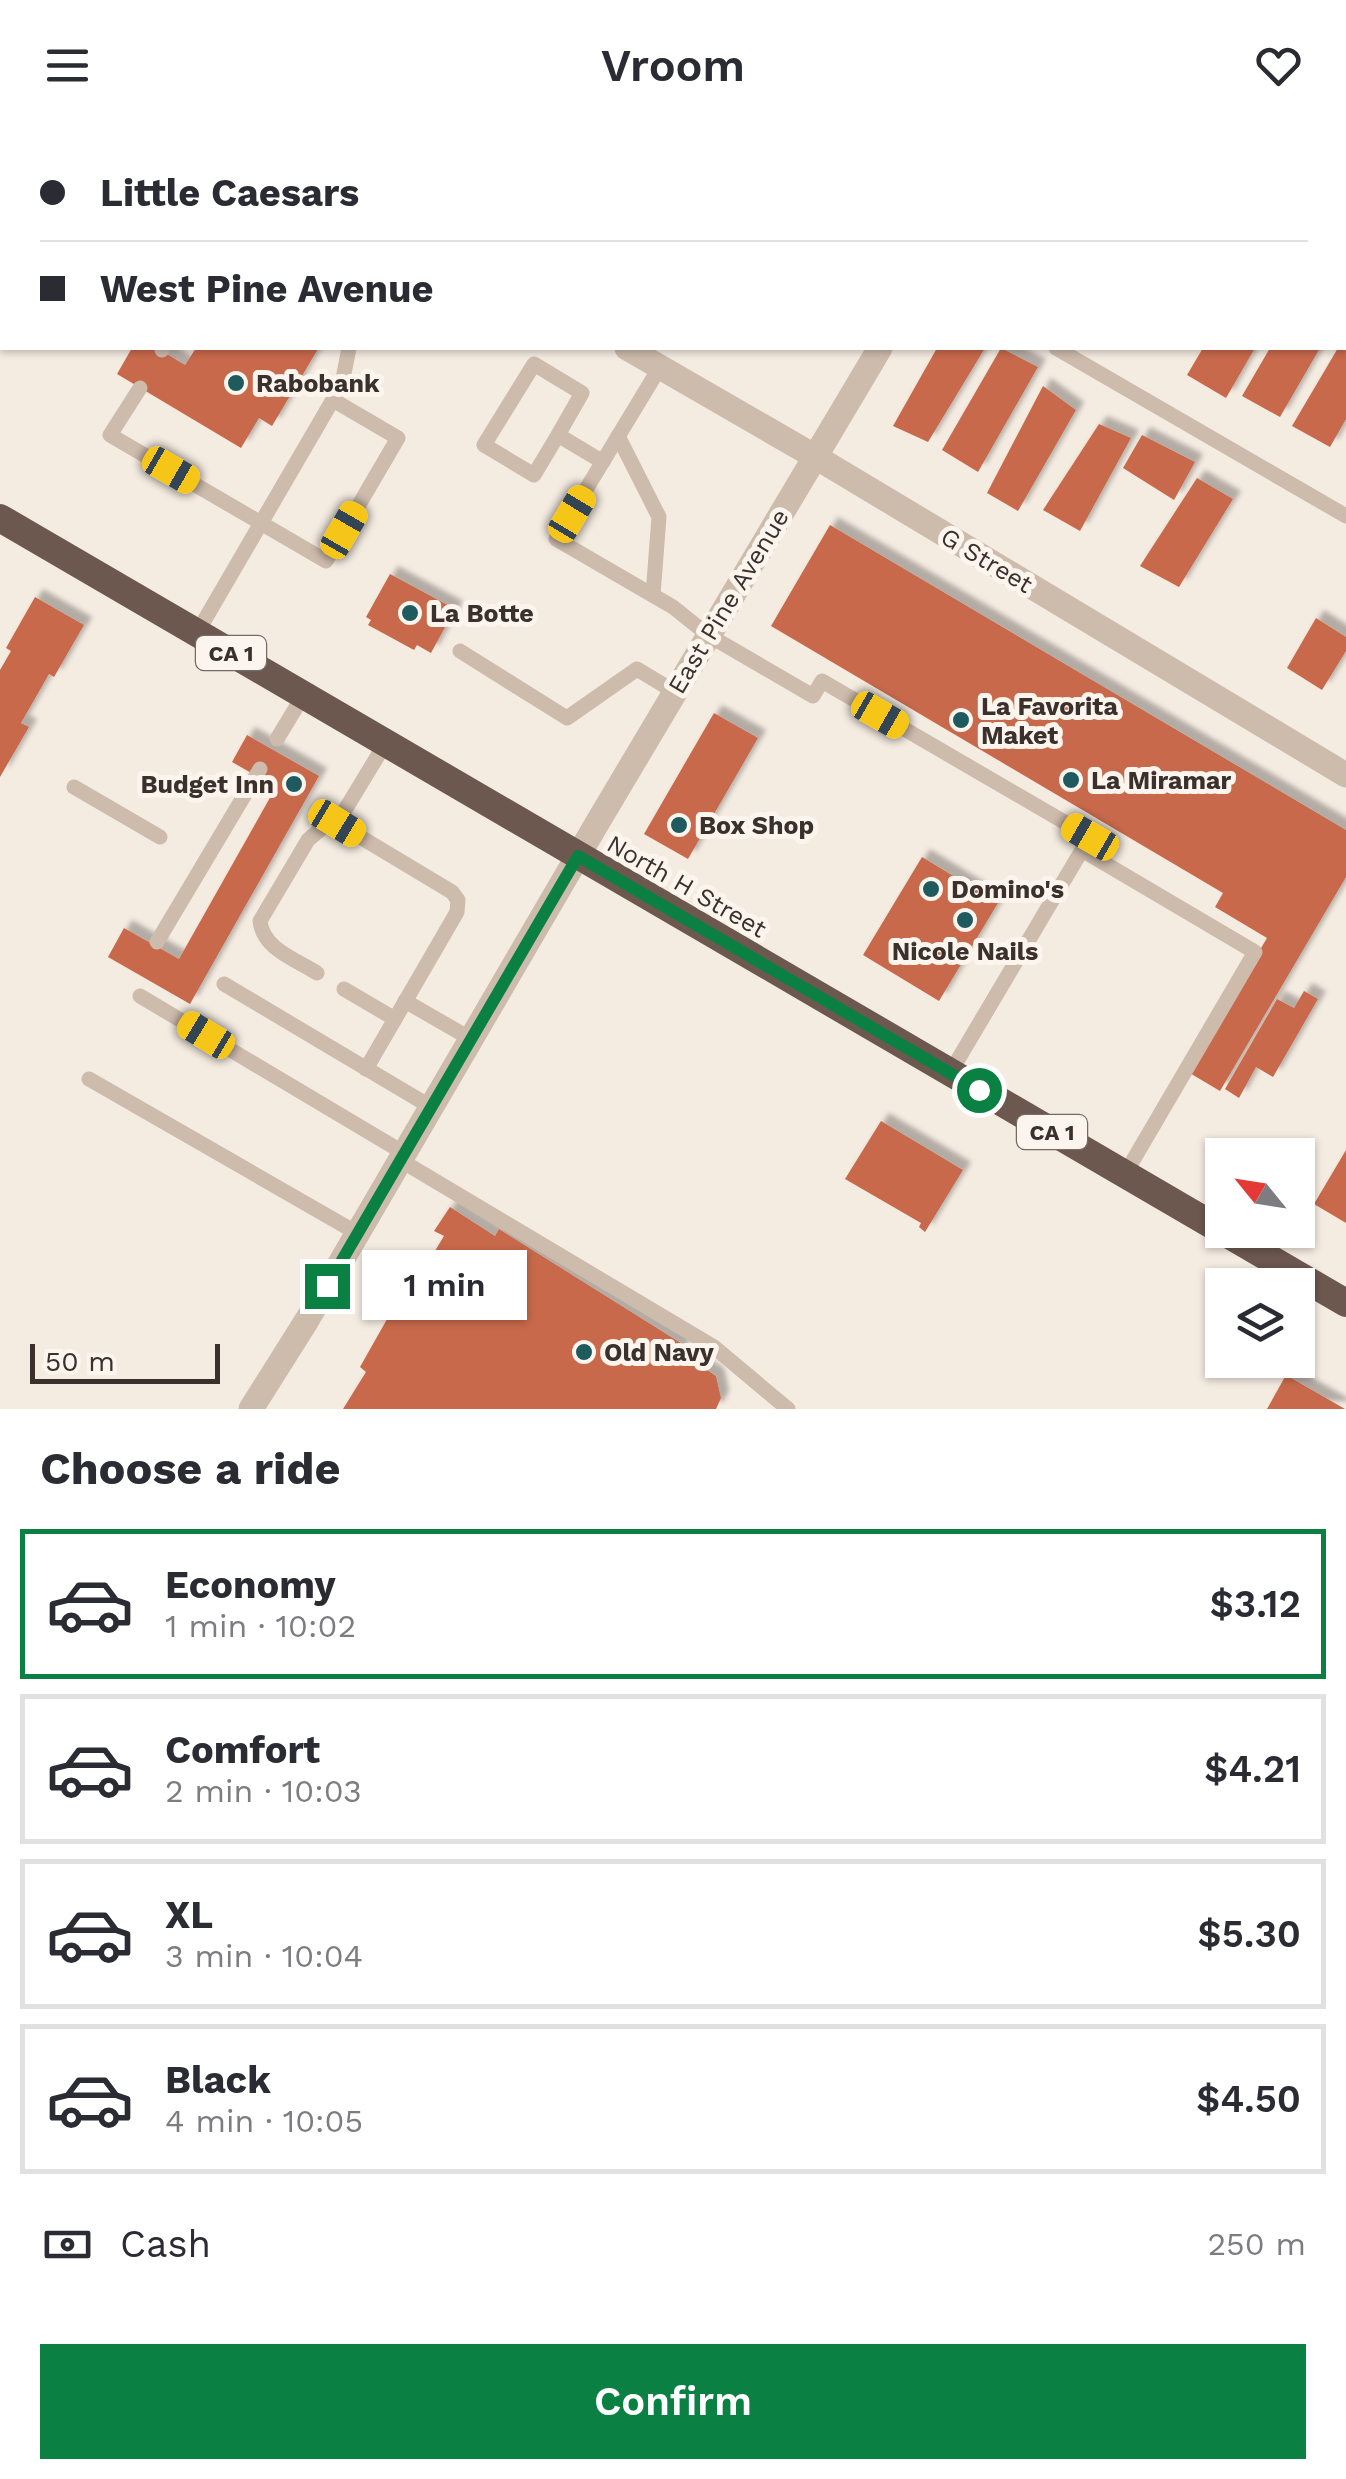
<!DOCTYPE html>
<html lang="en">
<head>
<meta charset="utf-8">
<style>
	body { margin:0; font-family:"Work Sans",sans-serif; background:#f2f2f3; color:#2b2b33; height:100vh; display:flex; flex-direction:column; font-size:38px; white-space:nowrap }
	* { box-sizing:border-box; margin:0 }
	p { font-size:32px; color:#7c7c81 }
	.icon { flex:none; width:55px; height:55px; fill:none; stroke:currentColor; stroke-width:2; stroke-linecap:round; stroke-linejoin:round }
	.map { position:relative; height:1279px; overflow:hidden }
	.panel { display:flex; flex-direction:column; background:#fff; flex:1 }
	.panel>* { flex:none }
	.top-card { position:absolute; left:0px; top:0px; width:1348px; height:220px; box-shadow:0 2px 8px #0004; display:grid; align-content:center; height:220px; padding:0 40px; background:#fff }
	.needle { width:65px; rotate:300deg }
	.fabs { position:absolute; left:1205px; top:1008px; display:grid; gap:20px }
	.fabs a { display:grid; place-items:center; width:110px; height:110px; border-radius:0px; background:#fff; box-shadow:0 2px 8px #0004; font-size:50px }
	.scale { position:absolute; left:30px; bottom:25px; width:190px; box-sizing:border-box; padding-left:10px; border:5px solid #3b302b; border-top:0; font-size:28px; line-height:35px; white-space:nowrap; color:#3b302b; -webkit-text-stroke:8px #fbf5ee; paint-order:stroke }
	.end { position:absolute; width:45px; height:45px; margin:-22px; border:12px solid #0b8043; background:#fff; box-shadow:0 0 0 5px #fff }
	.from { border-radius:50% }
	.bubble { position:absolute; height:70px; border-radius:0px; background:#fff; box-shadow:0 2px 8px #0004; font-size:32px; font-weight:600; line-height:70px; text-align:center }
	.car { position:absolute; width:30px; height:60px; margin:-30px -15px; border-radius:12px; box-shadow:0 0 8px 2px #0007; background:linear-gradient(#f5c518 24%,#345 0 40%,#f5c518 0 76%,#345 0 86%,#f5c518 0) }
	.top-card b { display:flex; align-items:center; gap:35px; height:95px; font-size:38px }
	.top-card b+b { border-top:2px solid #e1e1e2 }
	.top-card i { width:25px; height:25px; background:#2b2b33 }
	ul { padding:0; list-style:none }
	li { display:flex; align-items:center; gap:30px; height:150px; margin:0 20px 15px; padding:0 20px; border:5px solid #e1e1e2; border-radius:0px }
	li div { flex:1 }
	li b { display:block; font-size:38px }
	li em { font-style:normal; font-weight:600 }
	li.selected { border-color:#0b8043 }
	li>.icon { width:90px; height:90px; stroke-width:1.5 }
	h2 { padding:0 40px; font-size:45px; line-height:120px }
	.pay { display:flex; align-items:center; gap:25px; height:110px; padding:0 40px; font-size:38px }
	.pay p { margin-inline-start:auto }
	.primary-button { display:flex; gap:20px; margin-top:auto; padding:20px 40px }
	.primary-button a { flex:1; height:115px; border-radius:0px; background:#0b8043; color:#fff; font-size:40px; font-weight:600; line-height:115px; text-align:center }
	header { display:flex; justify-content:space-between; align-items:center; height:130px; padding:0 40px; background:#fff; font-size:45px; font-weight:600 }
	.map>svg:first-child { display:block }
</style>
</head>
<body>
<header><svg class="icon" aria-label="menu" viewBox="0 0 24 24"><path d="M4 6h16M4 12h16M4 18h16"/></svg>Vroom<svg class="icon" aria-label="heart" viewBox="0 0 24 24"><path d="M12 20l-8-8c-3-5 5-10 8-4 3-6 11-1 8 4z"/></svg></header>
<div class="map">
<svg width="1346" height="1279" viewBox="0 0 1346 1279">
	<defs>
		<filter id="shadow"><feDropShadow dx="8" dy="-8" stdDeviation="2.5" flood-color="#0004"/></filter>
	</defs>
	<rect width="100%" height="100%" fill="#f4ebe1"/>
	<g fill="#c8694b" filter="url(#shadow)">
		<path d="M 132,218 L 157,218 L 185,235 L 196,218 L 318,219 L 272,296 L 259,288 L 241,318 L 117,244 Z"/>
		<path d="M 937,218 L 985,218 L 928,312 L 893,296 Z"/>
		<path d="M 1001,218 L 1038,237 L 978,342 L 942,320 Z"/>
		<path d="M 1203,218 L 1255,218 L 1226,268 L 1187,245 Z"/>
		<path d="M 1270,218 L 1320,218 L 1280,287 L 1242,266 Z"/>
		<path d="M 1338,218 L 1346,218 L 1346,289 L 1330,317 L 1292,296 Z"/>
		<path d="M 1043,256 L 1076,280 L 1018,381 L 987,363 Z"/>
		<path d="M 1099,294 L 1131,308 L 1080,401 L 1043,380 Z"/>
		<path d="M 1142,305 L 1195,332 L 1174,370 L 1123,338 Z"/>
		<path d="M 1197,348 L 1233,369 L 1179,457 L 1140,436 Z"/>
		<path d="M 830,395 L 1346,700 L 1346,747 L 1220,961 L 1188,942 L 1267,808 L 1215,777 L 1223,763 L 771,496 Z"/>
		<path d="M 390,444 L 455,479 L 431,523 L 417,515 L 414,520 L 368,495 L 371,490 L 366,487 Z"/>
		<path d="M 35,467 L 84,495 L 54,547 L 49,544 L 21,593 L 29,597 L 0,647 L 0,540 L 11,521 L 6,518 Z"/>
		<path d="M 1316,488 L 1346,507 L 1346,521 L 1322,560 L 1287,538 Z"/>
		<path d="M 714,583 L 758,608 L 688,729 L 644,704 Z"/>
		<path d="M 247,605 L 319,646 L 190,874 L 108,827 L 124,798 L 179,829 L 276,657 L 232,632 Z"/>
		<path d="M 922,727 L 998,773 L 939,871 L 863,825 Z"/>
		<path d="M 1304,861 L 1318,869 L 1273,947 L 1256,937 L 1239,968 L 1225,959 L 1277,869 L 1294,878 Z"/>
		<path d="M 881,991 L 963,1040 L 925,1102 L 919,1097 L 921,1093 L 845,1049 Z"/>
		<path d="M 1346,1020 L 1346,1093 L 1314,1074 Z"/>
		<path d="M 450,1077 L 495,1106 L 499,1099 L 684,1215 L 679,1221 L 716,1246 L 721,1268 L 716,1279 L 343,1279 L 366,1242 L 360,1237 L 412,1145 L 418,1149 L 444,1106 L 434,1101 Z"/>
		<path d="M 1286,1245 L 1345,1279 L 1267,1279 Z"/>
	</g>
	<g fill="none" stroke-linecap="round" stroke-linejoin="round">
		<g stroke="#cdbbac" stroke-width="15">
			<path d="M 696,0 L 700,2"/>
			<path d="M 770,2 L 772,0"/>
			<path d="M 1056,218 L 1346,386"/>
			<path d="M 162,220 L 163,218"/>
			<path d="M 660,237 L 556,409 L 673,477 L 708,505 L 813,566 L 822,551 L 1090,707 L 1082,720 L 1255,822 L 1125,1044"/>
			<path d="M 140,258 L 110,305 L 326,431 L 398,308 L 333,270"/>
			<path d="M 558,305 L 582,263 L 534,234 L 484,315 L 534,345 L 558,305 L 603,332"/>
			<path d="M 618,306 L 659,387 L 653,465"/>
			<path d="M 197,503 L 342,254 L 349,218"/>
			<path d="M 460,521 L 567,588 L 637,539 L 675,562"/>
			<path d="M 277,609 L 303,566"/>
			<path d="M 74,657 L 160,707"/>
			<path d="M 157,812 L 260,639"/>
			<path d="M 317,843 C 295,829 263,819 260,791 L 308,710 L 323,697 L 337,693"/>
			<path d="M 224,854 L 431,977"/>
			<path d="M 344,859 L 395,889"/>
			<path d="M 140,866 L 404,1023"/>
			<path d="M 405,871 L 471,909"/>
			<path d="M 366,939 L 457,782 L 458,770 L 452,762 L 337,693 L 385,614"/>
			<path d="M 950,943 L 1082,720"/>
			<path d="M 89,949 L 357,1103"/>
			<path d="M 400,1030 L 714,1217 L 788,1279"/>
		</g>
		<g stroke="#cdbbac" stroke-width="25">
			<path d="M 253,0 L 257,2"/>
			<path d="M 1129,0 L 1133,2"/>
			<path d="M 1009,2 L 1010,0"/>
			<path d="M 1345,129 L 1346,129"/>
			<path d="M 627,218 L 814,326 L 1346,645"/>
			<path d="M 251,1279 L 307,1190 L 599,690 L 880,218"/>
		</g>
		<path stroke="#6c584f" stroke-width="28" d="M 0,388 L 1346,1173"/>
	</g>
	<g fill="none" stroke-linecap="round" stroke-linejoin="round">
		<path stroke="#0b8043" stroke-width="12" d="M 327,1156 L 578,726 L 979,960"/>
	</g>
	<g fill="#1f5a5e" stroke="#fbf5ee" stroke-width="4">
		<circle cx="236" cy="253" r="10"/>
		<circle cx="410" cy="483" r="10"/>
		<circle cx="961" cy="590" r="10"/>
		<circle cx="1071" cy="650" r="10"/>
		<circle cx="294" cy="654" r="10"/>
		<circle cx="679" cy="695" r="10"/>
		<circle cx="931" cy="759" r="10"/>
		<circle cx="965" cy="790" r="10"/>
		<circle cx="584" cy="1222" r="10"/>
	</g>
	<g text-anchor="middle" stroke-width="10" stroke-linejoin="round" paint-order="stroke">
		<g fill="#fbf5ee" stroke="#756b66" stroke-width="2.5">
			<rect x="196" y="506" width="70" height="34" rx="8"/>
			<rect x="1017" y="985" width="70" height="34" rx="8"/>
		</g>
		<g font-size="22" font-weight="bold" fill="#3b302b">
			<text x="231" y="531">CA 1</text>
			<text x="1052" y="1010">CA 1</text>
		</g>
		<g font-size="25" font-weight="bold" fill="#3b302b" stroke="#fbf5ee" text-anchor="start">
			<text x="256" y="262">Rabobank</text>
			<text x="430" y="492">La Botte</text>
			<text x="981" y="585">La Favorita<tspan x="981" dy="29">Maket</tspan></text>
			<text x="1091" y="659">La Miramar</text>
			<text x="274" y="663" text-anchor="end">Budget Inn</text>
			<text x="699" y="704">Box Shop</text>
			<text x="951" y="768">Domino's</text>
			<text x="965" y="830" text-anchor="middle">Nicole Nails</text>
			<text x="604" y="1231">Old Navy</text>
		</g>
		<g font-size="25" fill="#3b302b" stroke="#fbf5ee">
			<text transform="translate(987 430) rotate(31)" y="9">G Street</text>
			<text transform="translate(728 471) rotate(-59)" y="9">East Pine Avenue</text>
			<text transform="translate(687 756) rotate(30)" y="9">North H Street</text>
		</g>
	</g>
</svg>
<div class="fabs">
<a><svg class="needle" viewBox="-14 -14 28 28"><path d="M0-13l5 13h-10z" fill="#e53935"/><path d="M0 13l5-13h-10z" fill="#7c7c81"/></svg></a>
<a><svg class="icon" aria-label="layers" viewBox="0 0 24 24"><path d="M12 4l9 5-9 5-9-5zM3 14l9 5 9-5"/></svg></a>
</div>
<div class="scale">50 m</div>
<i class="end from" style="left:979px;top:960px"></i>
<i class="end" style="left:327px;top:1156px"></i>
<div class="bubble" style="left:362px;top:1120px;width:165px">1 min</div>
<i class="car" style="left:171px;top:340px;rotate:120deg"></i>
<i class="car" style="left:572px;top:384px;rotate:31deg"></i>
<i class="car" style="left:344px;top:400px;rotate:30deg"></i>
<i class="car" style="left:880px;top:585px;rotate:120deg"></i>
<i class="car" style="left:337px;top:693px;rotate:121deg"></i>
<i class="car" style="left:1090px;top:707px;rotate:300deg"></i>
<i class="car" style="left:206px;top:905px;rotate:301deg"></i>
<div class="top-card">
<b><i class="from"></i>Little Caesars</b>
<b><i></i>West Pine Avenue</b>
</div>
</div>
<section class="panel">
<h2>Choose a ride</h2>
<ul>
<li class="selected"><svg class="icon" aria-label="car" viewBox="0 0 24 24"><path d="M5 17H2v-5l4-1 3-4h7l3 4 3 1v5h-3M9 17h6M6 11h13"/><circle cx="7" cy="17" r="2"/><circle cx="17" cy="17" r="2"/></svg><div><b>Economy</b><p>1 min · 10:02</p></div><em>$3.12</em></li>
<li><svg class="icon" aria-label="car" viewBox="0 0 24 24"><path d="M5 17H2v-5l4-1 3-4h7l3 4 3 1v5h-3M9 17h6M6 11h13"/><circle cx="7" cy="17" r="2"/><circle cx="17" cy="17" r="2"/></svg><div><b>Comfort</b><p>2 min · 10:03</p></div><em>$4.21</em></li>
<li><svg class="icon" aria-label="car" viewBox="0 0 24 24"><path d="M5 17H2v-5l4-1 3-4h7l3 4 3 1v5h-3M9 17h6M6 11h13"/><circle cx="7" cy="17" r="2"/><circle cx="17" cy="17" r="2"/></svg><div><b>XL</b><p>3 min · 10:04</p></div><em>$5.30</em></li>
<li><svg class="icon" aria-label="car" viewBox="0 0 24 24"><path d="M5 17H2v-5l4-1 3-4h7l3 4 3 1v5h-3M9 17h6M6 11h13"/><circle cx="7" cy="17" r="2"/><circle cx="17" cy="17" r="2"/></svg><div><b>Black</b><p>4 min · 10:05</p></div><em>$4.50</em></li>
</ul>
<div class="pay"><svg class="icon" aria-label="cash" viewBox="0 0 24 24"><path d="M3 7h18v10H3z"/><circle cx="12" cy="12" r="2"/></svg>Cash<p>250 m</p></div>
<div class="primary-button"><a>Confirm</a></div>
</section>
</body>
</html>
